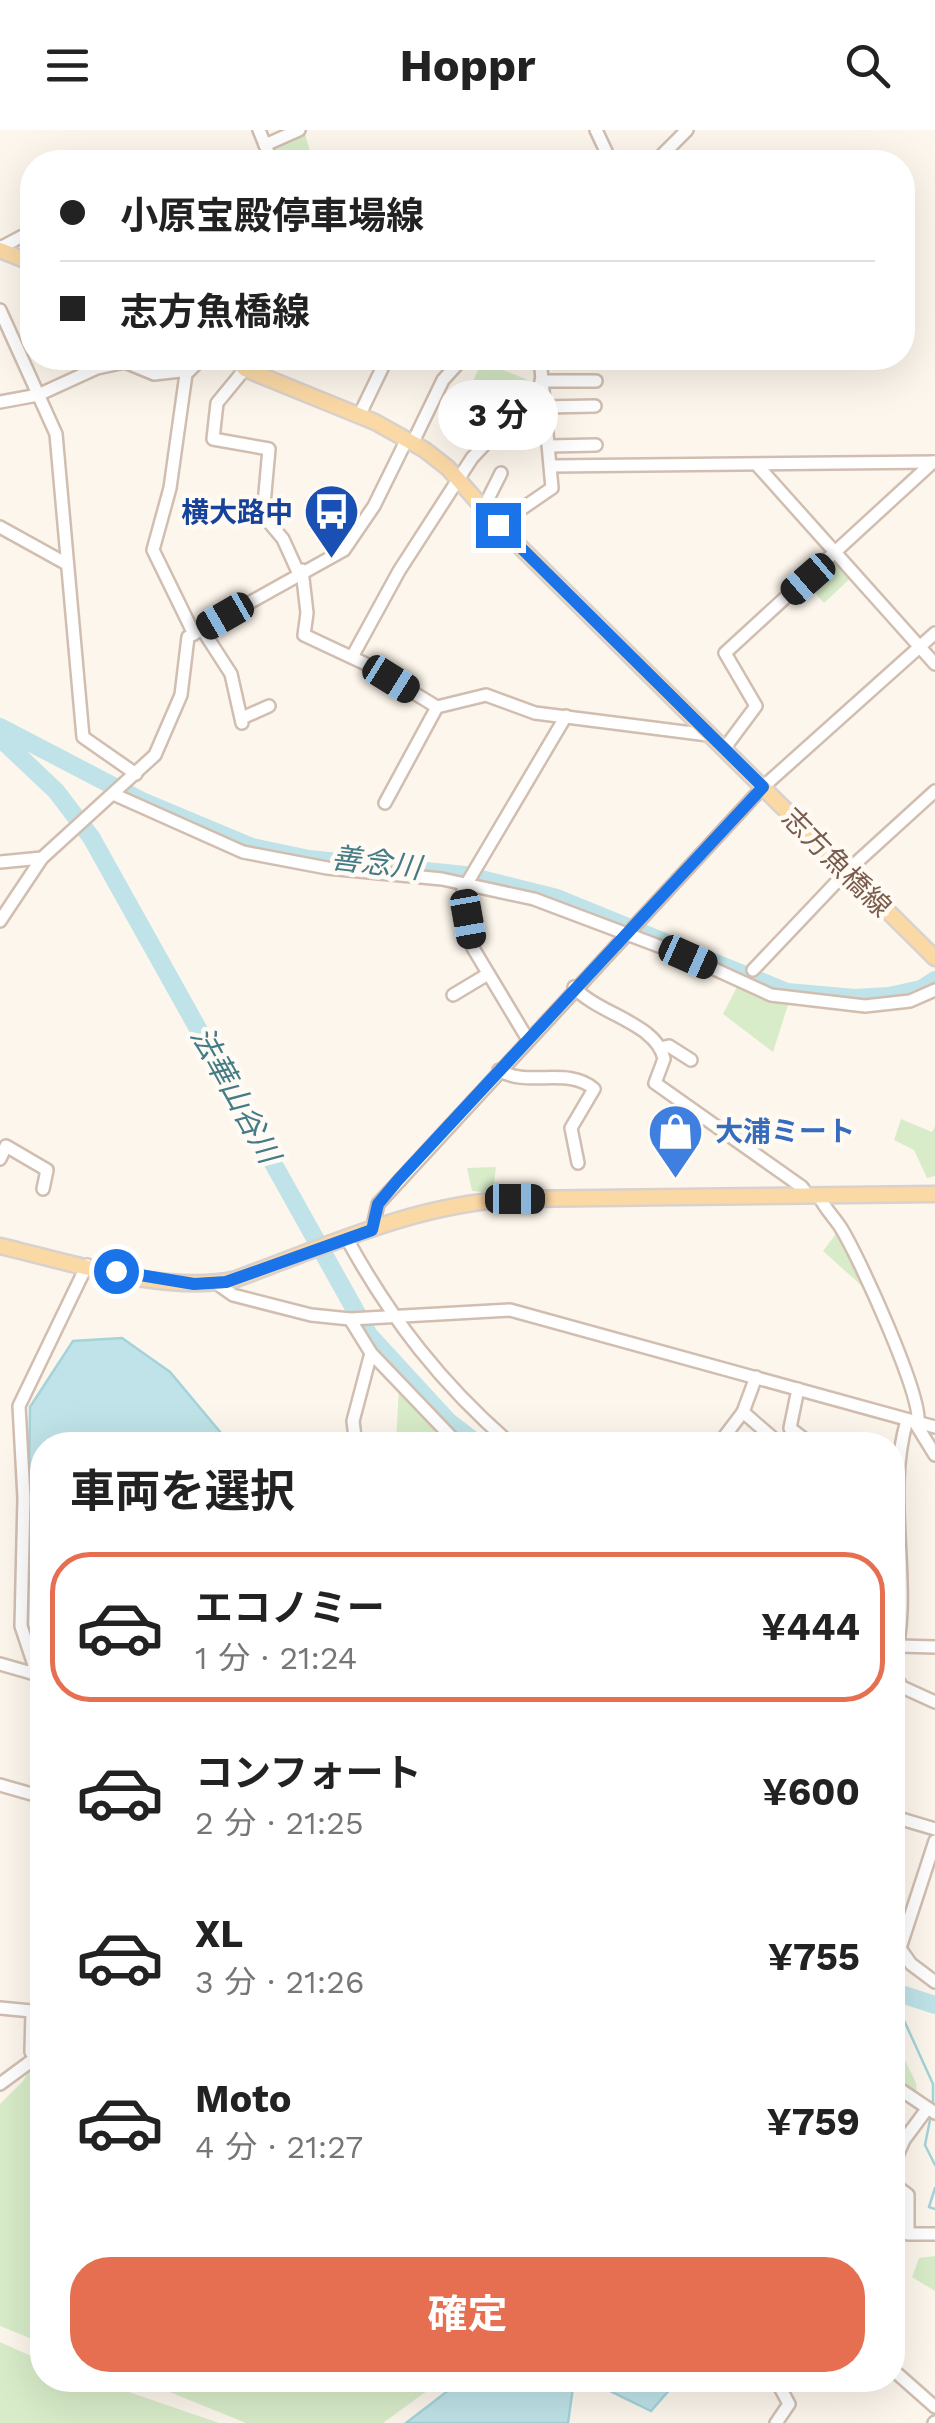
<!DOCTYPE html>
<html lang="ja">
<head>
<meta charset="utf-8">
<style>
	body { margin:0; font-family:"Work Sans","Noto Sans JP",sans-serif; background:#f6f6f6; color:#222; height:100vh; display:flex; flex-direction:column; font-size:38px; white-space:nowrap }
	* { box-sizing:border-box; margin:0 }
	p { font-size:32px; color:#767676 }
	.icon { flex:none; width:55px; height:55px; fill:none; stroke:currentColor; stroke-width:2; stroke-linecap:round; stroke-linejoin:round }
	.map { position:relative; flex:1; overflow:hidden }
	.side { position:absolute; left:30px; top:1302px; width:875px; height:960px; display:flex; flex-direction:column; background:#fff; border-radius:40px; box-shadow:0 10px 40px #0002 }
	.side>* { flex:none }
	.banner { position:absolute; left:20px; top:20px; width:895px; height:220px; border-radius:40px; box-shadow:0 10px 40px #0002; display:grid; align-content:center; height:220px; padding:0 40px; background:#fff }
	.end { position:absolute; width:45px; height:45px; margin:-22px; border:12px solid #1a73e8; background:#fff; box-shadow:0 0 0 5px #fff }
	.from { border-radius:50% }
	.bubble { position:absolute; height:70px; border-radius:35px; background:#fff; box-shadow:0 10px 40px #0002; font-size:32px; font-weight:700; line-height:70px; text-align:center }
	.car { position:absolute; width:30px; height:60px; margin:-30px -15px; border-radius:12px; box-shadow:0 0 8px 2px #0007; background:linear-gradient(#222 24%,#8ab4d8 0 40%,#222 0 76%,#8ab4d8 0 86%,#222 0) }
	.banner b { display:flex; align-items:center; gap:35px; height:95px; font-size:38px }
	.banner b+b { border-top:2px solid #e0e0e0 }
	.banner i { width:25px; height:25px; background:#222 }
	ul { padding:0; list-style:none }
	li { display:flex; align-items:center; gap:30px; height:150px; margin:0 20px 15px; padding:0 20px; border:5px solid transparent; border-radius:40px }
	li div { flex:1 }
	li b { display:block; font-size:38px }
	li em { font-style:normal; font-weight:700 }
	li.active { border-color:#e76f51 }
	li>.icon { width:90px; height:90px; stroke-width:1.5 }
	h2 { padding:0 40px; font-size:45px; line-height:120px }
	.primary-button { display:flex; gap:20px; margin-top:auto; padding:20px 40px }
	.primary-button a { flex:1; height:115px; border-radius:40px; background:#e76f51; color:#fff; font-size:40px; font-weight:700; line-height:115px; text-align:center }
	header { display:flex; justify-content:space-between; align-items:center; height:130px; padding:0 40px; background:#fff; font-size:45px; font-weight:700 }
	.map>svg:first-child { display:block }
</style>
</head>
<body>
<header><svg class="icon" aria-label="menu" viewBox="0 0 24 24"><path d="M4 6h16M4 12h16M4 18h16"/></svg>Hoppr<svg class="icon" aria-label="search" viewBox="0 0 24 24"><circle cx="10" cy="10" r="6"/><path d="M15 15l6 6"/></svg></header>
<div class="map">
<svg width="935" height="2293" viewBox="0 0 935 2293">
	<rect width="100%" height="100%" fill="#fdf6ec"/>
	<g fill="#d8ecc9">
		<path d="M 305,4 L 313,32 L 277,32 L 271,19 Z"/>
		<path d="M 482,231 L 537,254 L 483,311 L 460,298 L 471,274 L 465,270 Z"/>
		<path d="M 833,430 L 852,447 L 824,473 L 807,454 Z"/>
		<path d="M 739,853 L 789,872 L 773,922 L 723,884 Z"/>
		<path d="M 901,989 L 932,1002 L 935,996 L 935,1046 L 927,1048 L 914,1020 L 894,1010 Z"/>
		<path d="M 496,1037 L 493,1063 L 472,1061 L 467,1038 Z"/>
		<path d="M 839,1100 L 865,1153 L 862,1156 L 823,1121 Z"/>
		<path d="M 399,1257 L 455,1315 L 396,1313 Z"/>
		<path d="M 42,1911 L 42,2213 L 0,2196 L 0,1974 L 24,1950 Z"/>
		<path d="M 899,1918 L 916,1953 L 917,1966 L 893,1950 L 892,1920 Z"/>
		<path d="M 935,2126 L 935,2161 L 912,2147 L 919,2128 Z"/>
		<path d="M 0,2212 L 42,2231 L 42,2250 L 94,2250 L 219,2293 L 0,2293 Z"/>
		<path d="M 140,2250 L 442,2250 L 383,2293 L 246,2293 Z"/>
	</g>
	<g fill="#bfe3e8" stroke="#a5d3da" stroke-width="2.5">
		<path d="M 122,1208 L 170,1242 L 231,1315 L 42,1315 L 42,1440 L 28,1428 L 30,1277 L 73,1211 Z"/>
		<path d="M 462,2250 L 574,2250 L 568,2293 L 406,2293 Z"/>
		<path d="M 611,2250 L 678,2250 L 651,2281 L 610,2261 Z"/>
	</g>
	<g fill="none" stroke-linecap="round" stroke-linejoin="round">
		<g stroke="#a5d3da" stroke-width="2.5">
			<path d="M 892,1864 L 933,1954 L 933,1978"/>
			<path d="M 931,1985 L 925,2015 L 935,2035"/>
			<path d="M 935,2058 L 929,2077 L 935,2079"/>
		</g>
		<g stroke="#bfe3e8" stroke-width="18">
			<path d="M 0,597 L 142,671 L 252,717 L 309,729 L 465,745 L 557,768 L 787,862 L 855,868 L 889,866 L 921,859 L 935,850"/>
			<path d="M 0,608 L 56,661 L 91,707 L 369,1205 L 449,1292 L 479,1315"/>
			<path d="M 892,1861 L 935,1875"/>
		</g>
		<defs>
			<g id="minor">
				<path d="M 259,0 L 272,32"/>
				<path d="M 596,0 L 611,32"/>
				<path d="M 265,15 L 299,0"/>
				<path d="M 655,32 L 687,0"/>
				<path d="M 0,118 L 32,101"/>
				<path d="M 0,180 L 56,304 L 83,607 L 136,644"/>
				<path d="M 245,239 L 217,273 L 213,309 L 269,319 L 263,385 L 283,409 L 298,442"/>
				<path d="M 250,241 L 262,228"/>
				<path d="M 541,251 L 596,251"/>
				<path d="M 0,272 L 38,265 L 97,238 L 125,232 L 154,244 L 181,241"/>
				<path d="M 544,277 L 595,276"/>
				<path d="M 359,286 L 387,228"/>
				<path d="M 413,312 L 443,250 L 463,228"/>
				<path d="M 549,316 L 596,315"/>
				<path d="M 757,335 L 935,534"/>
				<path d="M 551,336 L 935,332"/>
				<path d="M 483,379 L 501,343"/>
				<path d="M 498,395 L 552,358 L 540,228"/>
				<path d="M 0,397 L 65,433"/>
				<path d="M 302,440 L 307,483 L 304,505 L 368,535 L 437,577 L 486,565 L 535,583 L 708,605"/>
				<path d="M 202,499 L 231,544 L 242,593"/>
				<path d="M 194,504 L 153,420 L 170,358 L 186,244 L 202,228"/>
				<path d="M 352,527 L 399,441 L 472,328 L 541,254"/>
				<path d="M 242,588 L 269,576"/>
				<path d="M 724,619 L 756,576 L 725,523 L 933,332"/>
				<path d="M 113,664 L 243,722 L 327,738 L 442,749 L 534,769 L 688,827 L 771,865 L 865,876 L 910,871 L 935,860"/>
				<path d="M 385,673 L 437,577"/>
				<path d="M 0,732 L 42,728"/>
				<path d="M 0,791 L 42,728 L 155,625 L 181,565 L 188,507 L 344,420 L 374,376 L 406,311"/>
				<path d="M 753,840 L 846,742 L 935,661"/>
				<path d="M 574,857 C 597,884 657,893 664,929 L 655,953 L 802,1057 L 808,1066"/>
				<path d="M 453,865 L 488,844"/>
				<path d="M 527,908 L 473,818 L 463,760 L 566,586"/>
				<path d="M 661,918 L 669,916 L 691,930"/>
				<path d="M 499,940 C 527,958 568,936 594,959 L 571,998 L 578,1033"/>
				<path d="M 0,1029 L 6,1016 L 47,1040 L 43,1059"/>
				<path d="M 819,1066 C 825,1079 834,1087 841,1098 C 859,1127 921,1263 918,1292"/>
				<path d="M 372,1100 L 378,1074 L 763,657 L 935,503"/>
				<path d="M 347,1109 C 391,1189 442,1255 512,1315"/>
				<path d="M 216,1153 L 233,1165 L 311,1185 L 350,1189 L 510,1180 L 935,1297"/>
				<path d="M 350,1189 L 371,1223 L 353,1291 L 356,1315"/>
				<path d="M 371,1223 L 459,1315"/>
				<path d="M 798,1259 L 790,1298 L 812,1315"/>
				<path d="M 743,1282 L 781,1315"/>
				<path d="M 914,1291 L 935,1325"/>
				<path d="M 718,1315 L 743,1282 L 756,1247"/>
				<path d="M 900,1516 L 935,1517"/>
				<path d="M 0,1534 L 42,1546"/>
				<path d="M 892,1540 C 916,1460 883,1372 907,1290"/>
				<path d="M 892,1542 L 902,1557 L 935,1572"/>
				<path d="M 32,1543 L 34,1535 L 21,1496 L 24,1368 L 19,1276 L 87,1135"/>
				<path d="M 0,1655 L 42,1667"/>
				<path d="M 892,1706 L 898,1688 L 935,1699"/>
				<path d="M 892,1807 L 911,1834 L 935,1852"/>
				<path d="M 900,1818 L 935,1711"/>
				<path d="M 0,1878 L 42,1882"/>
				<path d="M 32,1882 L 31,1922 L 42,1937"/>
				<path d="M 0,1954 L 34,1929"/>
				<path d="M 892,1954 L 935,1983"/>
				<path d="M 892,2037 L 904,2010 L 927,1979"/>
				<path d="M 892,2053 L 908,2065 L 908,2104 L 935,2104"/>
				<path d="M 892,2239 L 935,2277"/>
				<path d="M 776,2293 L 789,2274 L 776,2250"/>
				<path d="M 934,2293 L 935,2292"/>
			</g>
			<g id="major">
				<path d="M 0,120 L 32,133"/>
				<path d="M 235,228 L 245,239 L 375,292 L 425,320 L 448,338 L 498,395 L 935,828"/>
				<path d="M 0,1116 C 69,1132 167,1165 236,1149 C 326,1116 418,1073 515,1069 L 935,1064"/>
			</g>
		</defs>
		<use href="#minor" stroke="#d1beb0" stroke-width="16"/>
		<use href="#major" stroke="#dad1cd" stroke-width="19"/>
		<use href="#minor" stroke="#fff" stroke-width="11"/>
		<use href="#major" stroke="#fbd9a5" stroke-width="14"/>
	</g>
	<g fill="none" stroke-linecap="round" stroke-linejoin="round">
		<path stroke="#1a73e8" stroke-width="12" d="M 116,1141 L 194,1154 L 226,1152 L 372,1100 L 378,1074 L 398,1050 L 763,657 L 498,395"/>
	</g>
	<defs>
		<symbol id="bus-pin" viewBox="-11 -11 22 30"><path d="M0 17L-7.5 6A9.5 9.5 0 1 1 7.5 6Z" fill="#1a4fb4" stroke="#fffaf3"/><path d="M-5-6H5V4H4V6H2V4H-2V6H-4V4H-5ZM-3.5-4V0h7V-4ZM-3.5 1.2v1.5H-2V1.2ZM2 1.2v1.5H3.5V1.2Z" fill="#fff"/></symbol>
		<symbol id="shop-pin" viewBox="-11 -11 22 30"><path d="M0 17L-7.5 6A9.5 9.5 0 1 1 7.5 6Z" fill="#3f7fe0" stroke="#fffaf3"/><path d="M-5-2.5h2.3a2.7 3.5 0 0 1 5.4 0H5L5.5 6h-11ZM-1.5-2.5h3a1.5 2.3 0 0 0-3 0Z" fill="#fff"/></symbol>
	</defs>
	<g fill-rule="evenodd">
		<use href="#bus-pin" x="300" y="350" width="63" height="86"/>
		<use href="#shop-pin" x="644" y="970" width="63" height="86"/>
	</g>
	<g text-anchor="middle" stroke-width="9" stroke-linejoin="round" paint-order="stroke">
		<g font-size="28" font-weight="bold" fill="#164399" stroke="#fffaf3" text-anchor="end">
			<text x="293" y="392">横大路中</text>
		</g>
		<g font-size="28" fill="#7a5c4d" stroke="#fffaf3">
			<text transform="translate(837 732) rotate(45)" y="10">志方魚橋線</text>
		</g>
		<g font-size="28" font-weight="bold" fill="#366cbe" stroke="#fffaf3" text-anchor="start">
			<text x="715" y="1011">大浦ミート</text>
		</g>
		<g font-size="30" font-style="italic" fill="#437c86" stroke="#fffaf3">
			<text transform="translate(376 733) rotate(7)" y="10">善念川</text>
			<text transform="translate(235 965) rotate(61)" y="10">法華山谷川</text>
		</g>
	</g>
</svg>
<i class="end from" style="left:116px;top:1141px"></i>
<i class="end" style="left:498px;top:395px"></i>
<div class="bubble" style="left:438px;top:250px;width:120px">3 分</div>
<i class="car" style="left:808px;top:449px;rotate:229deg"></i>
<i class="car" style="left:225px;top:486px;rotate:240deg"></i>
<i class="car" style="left:391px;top:549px;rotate:122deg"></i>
<i class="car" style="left:468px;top:789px;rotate:170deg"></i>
<i class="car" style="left:688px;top:827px;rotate:114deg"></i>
<i class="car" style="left:515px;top:1069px;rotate:90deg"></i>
<div class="banner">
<b><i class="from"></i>小原宝殿停車場線</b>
<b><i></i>志方魚橋線</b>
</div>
<section class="side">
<h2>車両を選択</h2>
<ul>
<li class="active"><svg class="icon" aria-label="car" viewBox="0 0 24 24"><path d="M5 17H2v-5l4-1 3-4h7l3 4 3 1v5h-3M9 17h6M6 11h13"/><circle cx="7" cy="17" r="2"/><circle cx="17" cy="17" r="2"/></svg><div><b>エコノミー</b><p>1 分 · 21:24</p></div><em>¥444</em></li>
<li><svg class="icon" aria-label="car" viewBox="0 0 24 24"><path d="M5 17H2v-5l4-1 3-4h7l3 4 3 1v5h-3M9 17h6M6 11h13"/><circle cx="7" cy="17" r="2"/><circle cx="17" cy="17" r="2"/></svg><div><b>コンフォート</b><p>2 分 · 21:25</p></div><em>¥600</em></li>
<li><svg class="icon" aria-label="car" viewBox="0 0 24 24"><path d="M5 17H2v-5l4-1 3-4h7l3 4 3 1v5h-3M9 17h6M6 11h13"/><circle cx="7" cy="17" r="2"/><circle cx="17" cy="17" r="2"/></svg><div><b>XL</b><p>3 分 · 21:26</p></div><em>¥755</em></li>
<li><svg class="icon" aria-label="car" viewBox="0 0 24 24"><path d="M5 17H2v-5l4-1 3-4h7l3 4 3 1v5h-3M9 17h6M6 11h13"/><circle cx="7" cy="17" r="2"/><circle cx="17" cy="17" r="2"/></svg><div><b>Moto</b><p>4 分 · 21:27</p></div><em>¥759</em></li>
</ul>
<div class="primary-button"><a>確定</a></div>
</section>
</div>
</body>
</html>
